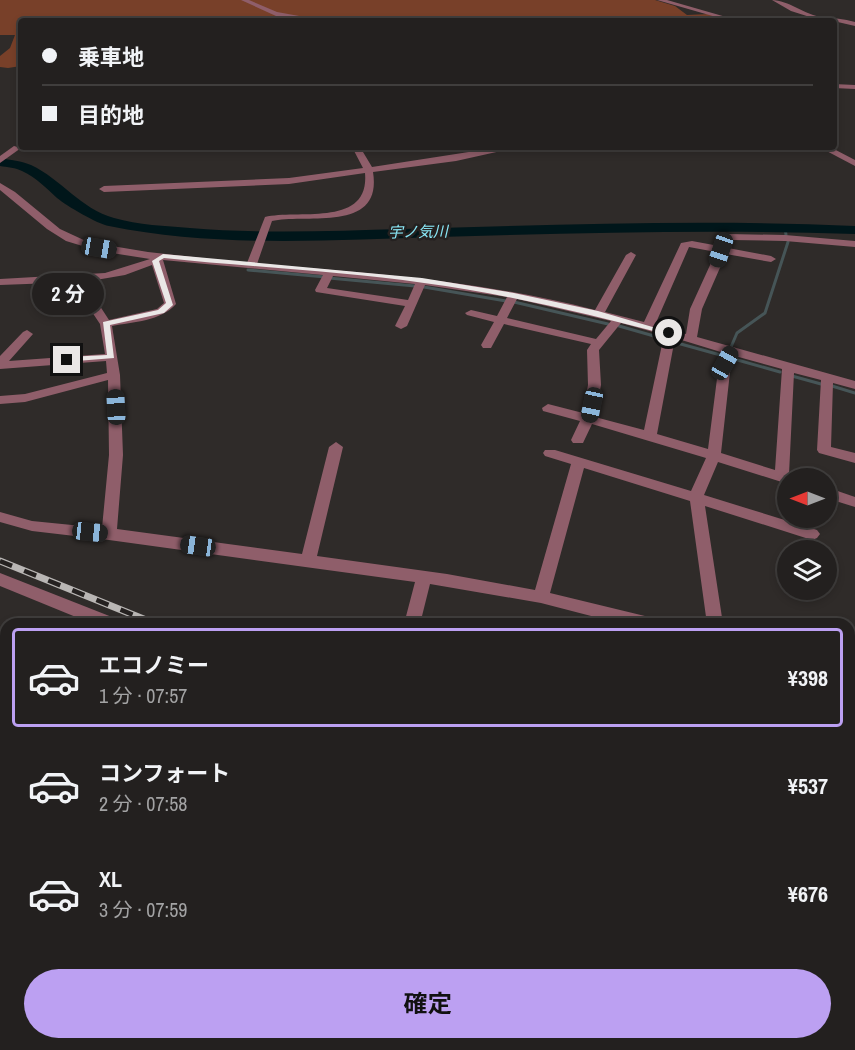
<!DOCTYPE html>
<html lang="ja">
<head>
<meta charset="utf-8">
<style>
	body { margin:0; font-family:"Archivo Narrow","Noto Sans JP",sans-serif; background:#2b2828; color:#f1f3f6; height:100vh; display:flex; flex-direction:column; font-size:22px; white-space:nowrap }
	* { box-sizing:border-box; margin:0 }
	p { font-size:20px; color:#a3a3a4 }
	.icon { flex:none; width:33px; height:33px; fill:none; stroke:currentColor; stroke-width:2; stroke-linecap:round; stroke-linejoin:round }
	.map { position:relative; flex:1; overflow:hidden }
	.drawer { position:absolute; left:0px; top:618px; width:855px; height:432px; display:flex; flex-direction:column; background:#23201f; border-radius:18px 18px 0 0; box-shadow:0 3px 9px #0003,0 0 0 2px #403e3d }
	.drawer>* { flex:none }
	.hud { position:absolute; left:18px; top:18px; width:819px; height:132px; border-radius:6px; box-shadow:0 3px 9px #0003,0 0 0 2px #403e3d; display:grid; align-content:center; height:132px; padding:0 24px; background:#23201f }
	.needle { width:39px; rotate:270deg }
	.fabs { position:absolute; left:777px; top:468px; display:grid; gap:12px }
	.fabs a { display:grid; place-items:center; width:60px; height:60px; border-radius:50%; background:#23201f; box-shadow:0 3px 9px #0003,0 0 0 2px #403e3d; font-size:30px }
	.end { position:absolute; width:27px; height:27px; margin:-14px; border:8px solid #eae7e6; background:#111; box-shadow:0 0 0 3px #111 }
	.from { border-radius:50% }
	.bubble { position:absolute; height:42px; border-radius:21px; background:#23201f; box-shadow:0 3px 9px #0003,0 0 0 2px #403e3d; font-size:20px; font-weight:700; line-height:42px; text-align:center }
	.car { position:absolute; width:18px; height:36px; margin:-18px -9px; border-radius:8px; box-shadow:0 0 4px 2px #0007; background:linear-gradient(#222 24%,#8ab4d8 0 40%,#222 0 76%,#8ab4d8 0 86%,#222 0) }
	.hud b { display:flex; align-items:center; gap:21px; height:57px; font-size:22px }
	.hud b+b { border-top:2px solid #403e3d }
	.hud i { width:15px; height:15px; background:#f1f3f6 }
	ul { padding:10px 0 0; list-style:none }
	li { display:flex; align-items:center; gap:18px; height:99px; margin:0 12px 9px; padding:0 12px; border:3px solid transparent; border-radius:6px }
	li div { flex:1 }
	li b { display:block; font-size:22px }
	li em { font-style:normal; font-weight:700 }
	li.on { border-color:#bca0f2 }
	li>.icon { width:54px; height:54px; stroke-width:1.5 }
	.action { display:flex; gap:12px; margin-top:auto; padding:12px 24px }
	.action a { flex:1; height:69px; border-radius:36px; background:#bca0f2; color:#111; font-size:24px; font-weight:700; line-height:69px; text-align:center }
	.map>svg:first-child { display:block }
</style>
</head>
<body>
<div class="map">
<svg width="855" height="1050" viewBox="0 0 855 1050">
	<rect width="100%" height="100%" fill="#2f2b29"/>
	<g fill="#784029">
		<path d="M 0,0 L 655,0 L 675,6 L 687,15 L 709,14 L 732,21 L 21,21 L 21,66 L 8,68 L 0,67 L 0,56 L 10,48 L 15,35 L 0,35 Z"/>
		<path d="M 6,923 L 6,990 L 0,1001 L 0,930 Z"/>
		<rect x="569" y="1044" width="88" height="6"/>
	</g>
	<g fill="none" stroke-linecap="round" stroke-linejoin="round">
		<g stroke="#465557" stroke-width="3">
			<path d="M 785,227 L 786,235"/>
			<path d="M 248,270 L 325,277"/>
			<path d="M 329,278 L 415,286"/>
			<path d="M 424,287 L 506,301"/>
			<path d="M 514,302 L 608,324"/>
			<path d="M 619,326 L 661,338"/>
			<path d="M 670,341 L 724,356"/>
			<path d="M 731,347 L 737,333 L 765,313 L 788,242"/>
			<path d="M 734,359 L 780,372"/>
			<path d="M 792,376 L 821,384"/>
			<path d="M 832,386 L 855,393"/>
		</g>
		<path fill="#00161a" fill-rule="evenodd" d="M 0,158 C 10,160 22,161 31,165 C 61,179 81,209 114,218 C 138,225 166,226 190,228 C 261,234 332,231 403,229 C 554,225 704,219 855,226 L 855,234 C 716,229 578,233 439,237 C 329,240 217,248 109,226 C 97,224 67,206 57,198 C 46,188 37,178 22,171 C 16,168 7,167 0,166 Z"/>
		<g fill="#8f5e6a" fill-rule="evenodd">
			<path d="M 241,0 L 249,0 L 277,12 L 327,21 L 276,16 Z"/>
			<path d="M 657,0 L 667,0 L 740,21 L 730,21 Z"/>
			<path d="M 772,0 C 788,0 805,15 822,17 C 833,18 844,19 855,22 L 855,26 L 829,20 L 798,21 L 813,18 L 791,11 Z"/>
			<path d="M 834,84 L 855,85 L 855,89 L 834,88 Z"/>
			<path d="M 14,146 L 21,148 L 0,163 L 0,156 Z"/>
			<path d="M 293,147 L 313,147 C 309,151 297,151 293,147 Z"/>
			<path d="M 352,147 L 360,147 L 372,167 L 501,147 L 519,147 L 456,161 L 373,172 C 383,234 305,213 272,221 L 257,264 C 370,273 483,281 595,310 L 626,255 L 631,252 L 636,255 L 605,312 L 644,322 L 681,243 L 692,241 L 719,246 L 724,235 L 728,234 L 785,235 L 855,241 L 855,247 L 785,241 L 732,240 L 728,248 L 771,256 L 776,259 L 771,262 L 726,254 L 702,309 L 697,337 L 855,381 L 855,389 L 833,383 L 831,447 L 855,453 L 855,463 L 819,453 L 817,450 L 821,380 L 794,373 L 789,474 L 795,478 L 788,478 L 788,484 L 718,462 L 704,495 L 817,530 L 820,534 L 817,538 L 812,540 L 705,506 L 723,624 L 707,624 L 690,501 L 584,468 L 550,593 L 649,617 L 655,619 L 657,624 L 622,624 L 541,603 L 430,584 L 420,624 L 404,624 L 415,582 L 109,540 L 32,531 L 0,522 L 0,512 L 32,521 L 102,528 L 109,455 L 108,380 L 25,402 L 0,404 L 0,396 L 25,394 L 107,373 L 106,361 L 0,369 L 0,356 L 23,332 L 27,330 L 33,334 L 9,361 L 105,354 L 100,324 L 84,300 L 80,282 L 0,285 L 0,279 L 105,273 L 150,259 L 99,251 L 66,241 L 47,229 L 0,190 L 0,183 L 15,192 L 60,229 L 88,242 L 148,252 L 247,263 L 265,217 C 298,209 370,228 365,173 L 289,184 L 104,192 L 99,189 L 104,186 L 289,178 L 363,168 ZM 689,247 L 716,252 L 690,309 L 686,334 L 655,325 ZM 163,260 L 323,275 L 315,290 L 316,292 L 405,306 L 395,326 L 401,329 L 407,326 L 425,285 L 507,297 L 497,316 L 471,310 L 465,313 L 467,315 L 494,322 L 481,345 L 483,348 L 491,348 L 504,324 L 591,344 L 587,350 L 588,385 L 583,413 L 548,404 L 542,408 L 543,411 L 580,421 L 571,440 L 573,443 L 583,443 L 592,424 L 706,458 L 691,491 L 555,450 L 545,450 L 543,453 L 545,456 L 571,464 L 535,590 L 447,574 L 317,556 L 343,447 L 336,442 L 329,447 L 302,554 L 117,529 L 123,455 L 120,375 L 112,326 C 133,322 161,321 176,304 ZM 152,265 L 164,303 L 157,309 L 109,320 L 96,300 L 90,281 L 125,275 ZM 333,276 L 415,284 L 408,300 L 327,288 ZM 517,299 L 611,321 L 596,339 L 507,318 ZM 621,323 L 664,335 L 644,430 L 595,417 L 601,385 L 599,350 ZM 675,338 L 724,353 L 719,363 L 708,449 L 657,434 ZM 735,356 L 782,369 L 775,470 L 721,453 L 731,363 Z"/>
			<path d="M 819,147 L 830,147 L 855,160 L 855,166 Z"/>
			<path d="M 826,487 L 855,497 L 855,507 L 826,498 Z"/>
			<path d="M 0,573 L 117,619 L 119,624 L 93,624 L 0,586 Z"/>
			<path d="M 849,672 L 855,674 L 855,690 L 849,688 Z"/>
			<path d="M 0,687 L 6,689 L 6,706 L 0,704 Z"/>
			<path d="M 849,761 L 855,763 L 855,782 L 849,780 Z"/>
			<path d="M 541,1044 L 565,1044 L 564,1050 L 540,1050 Z"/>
		</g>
		<defs>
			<path id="rail-far1" d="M 0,561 L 156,624"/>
			<path id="rail" d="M 849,902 L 855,905"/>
		</defs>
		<use href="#rail-far1" stroke="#b9b6b4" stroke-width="7"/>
		<use href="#rail" stroke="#b9b6b4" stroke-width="8"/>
		<use href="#rail-far1" stroke="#252120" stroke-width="4.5" stroke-dasharray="13" stroke-linecap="butt"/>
		<use href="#rail" stroke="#252120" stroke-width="5" stroke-dasharray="16" stroke-linecap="butt"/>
	</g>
	<path fill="#eae7e6" d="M 163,254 L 422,278 L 514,293 L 598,311 L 673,333 L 669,335 C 588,314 507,294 424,283 C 338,271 250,267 164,258 L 159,261 L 173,305 L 164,313 L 110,325 L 114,358 L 64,362 L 63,360 L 67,357 L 107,355 L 103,322 L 158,310 L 166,303 L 152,261 Z"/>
	<g text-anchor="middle" stroke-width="5" stroke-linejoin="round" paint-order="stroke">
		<g font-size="15" font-style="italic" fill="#8beaf9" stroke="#252120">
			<text transform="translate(418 232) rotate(-1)" y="5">宇ノ気川</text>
		</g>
	</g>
</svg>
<div class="fabs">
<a><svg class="needle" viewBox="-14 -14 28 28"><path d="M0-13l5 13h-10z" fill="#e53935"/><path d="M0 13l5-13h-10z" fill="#a3a3a4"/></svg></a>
<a><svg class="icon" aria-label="layers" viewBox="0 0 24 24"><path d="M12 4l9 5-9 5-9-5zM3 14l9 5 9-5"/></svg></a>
</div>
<i class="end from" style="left:669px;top:333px"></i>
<i class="end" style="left:67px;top:360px"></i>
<div class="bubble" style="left:32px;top:273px;width:72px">2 分</div>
<i class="car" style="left:99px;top:248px;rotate:100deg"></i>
<i class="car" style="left:721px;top:250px;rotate:199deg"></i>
<i class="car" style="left:725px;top:363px;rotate:29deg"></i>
<i class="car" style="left:592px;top:405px;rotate:192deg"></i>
<i class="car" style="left:116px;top:407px;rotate:357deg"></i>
<i class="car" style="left:90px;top:532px;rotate:96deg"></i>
<i class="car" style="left:198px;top:546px;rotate:278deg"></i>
<div class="hud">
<b><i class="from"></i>乗車地</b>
<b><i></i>目的地</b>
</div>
<section class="drawer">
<ul>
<li class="on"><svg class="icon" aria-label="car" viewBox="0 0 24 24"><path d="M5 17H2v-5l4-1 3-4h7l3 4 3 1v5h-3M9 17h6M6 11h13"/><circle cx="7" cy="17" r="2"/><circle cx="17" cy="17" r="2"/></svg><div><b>エコノミー</b><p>1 分 · 07:57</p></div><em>¥398</em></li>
<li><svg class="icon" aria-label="car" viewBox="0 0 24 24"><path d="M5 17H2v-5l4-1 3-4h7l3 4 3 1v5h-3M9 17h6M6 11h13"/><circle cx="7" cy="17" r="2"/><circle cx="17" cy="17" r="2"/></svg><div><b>コンフォート</b><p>2 分 · 07:58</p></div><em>¥537</em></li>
<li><svg class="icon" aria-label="car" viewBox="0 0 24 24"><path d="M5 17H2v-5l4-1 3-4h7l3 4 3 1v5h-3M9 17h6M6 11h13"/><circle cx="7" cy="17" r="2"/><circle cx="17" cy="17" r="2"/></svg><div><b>XL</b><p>3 分 · 07:59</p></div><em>¥676</em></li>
</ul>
<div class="action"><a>確定</a></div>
</section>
</div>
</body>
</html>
